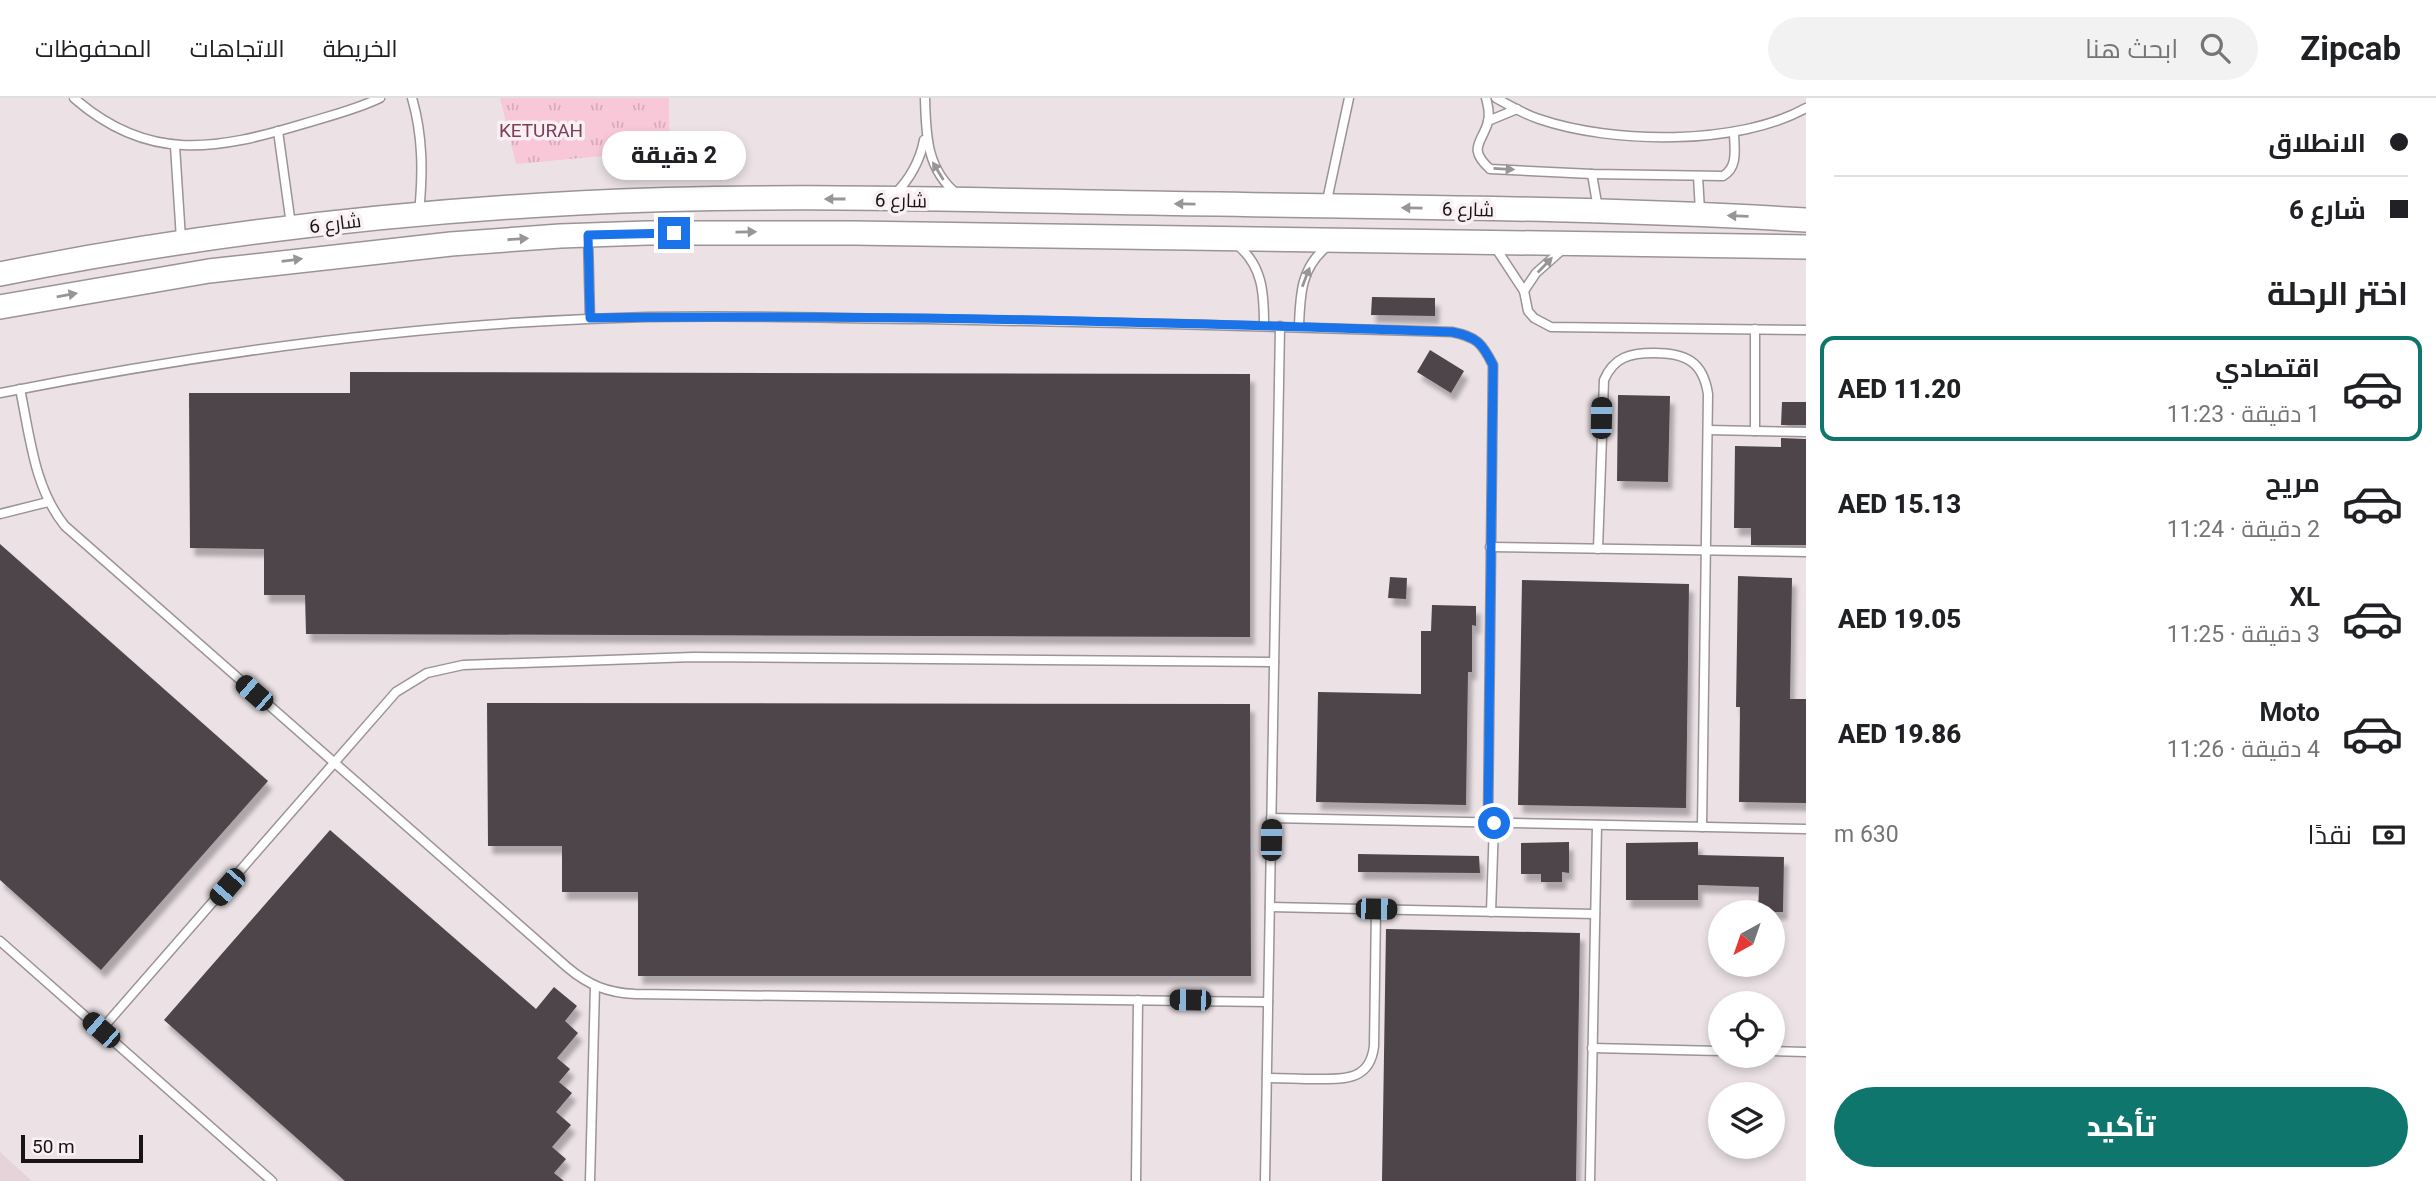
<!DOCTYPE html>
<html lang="ar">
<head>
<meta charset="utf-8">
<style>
	body { margin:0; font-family:Roboto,Cairo,sans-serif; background:#f2f2f2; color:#202124; direction:rtl; height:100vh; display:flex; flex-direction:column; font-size:26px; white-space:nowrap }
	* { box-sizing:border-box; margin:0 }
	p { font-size:23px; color:#757577 }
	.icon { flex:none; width:38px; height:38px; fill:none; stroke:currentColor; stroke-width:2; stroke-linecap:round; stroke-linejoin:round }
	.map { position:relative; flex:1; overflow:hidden; direction:ltr }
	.sheet { display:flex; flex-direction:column; background:#fff; width:630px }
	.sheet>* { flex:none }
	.top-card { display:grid; align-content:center; height:154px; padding:0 28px; background:#fff }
	.needle { width:46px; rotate:220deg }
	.controls { position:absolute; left:1708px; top:802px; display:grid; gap:14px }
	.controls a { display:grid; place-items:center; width:77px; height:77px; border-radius:50%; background:#fff; box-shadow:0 4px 10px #0003; font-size:35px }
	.scale { position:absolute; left:21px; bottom:18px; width:122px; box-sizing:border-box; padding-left:7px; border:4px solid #181416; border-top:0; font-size:19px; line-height:24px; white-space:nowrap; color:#181416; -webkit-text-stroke:5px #f9f0f3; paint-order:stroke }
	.end { position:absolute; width:32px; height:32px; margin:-16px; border:9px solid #1a73e8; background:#fff; box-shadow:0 0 0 4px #fff }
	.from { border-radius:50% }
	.bubble { position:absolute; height:49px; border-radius:24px; background:#fff; box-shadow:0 4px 10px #0003; font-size:23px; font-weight:800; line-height:49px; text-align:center; direction:rtl }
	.car { position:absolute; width:21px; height:42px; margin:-21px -10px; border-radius:9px; box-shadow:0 0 5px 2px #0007; background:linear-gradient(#222 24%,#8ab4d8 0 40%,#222 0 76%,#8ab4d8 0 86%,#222 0) }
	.top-card b { display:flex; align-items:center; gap:24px; height:66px; font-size:26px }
	.top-card b+b { border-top:2px solid #e0e0e0 }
	.top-card i { width:18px; height:18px; background:#202124 }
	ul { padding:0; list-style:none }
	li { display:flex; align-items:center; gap:21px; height:105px; margin:0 14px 10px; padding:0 14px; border:4px solid transparent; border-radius:14px }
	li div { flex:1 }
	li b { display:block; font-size:26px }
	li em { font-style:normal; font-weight:800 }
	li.selected { border-color:#0f766e }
	li>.icon { width:63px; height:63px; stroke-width:1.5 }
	h2 { padding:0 28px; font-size:32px; line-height:84px }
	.pay { display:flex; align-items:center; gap:18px; height:77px; padding:0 28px; font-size:26px }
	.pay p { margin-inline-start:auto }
	.cta { display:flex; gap:14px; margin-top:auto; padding:14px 28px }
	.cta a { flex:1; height:80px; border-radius:42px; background:#0f766e; color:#fff; font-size:28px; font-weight:800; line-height:80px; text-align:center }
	header { display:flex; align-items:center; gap:42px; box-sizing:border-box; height:98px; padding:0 35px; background:#fff; border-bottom:2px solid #e0e0e0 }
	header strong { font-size:33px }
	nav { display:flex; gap:38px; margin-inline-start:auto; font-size:24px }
	.search { width:490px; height:63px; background:#f2f2f2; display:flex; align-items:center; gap:18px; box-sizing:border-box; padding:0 24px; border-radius:38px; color:#757577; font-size:26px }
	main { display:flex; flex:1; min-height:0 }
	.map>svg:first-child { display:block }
</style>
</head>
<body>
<header>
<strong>Zipcab</strong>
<div class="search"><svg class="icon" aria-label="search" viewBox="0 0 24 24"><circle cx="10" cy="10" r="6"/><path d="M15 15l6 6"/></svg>ابحث هنا</div>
<nav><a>الخريطة</a><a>الاتجاهات</a><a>المحفوظات</a></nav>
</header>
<main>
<section class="sheet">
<div class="top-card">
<b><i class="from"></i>الانطلاق</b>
<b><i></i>شارع 6</b>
</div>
<h2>اختر الرحلة</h2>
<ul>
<li class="selected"><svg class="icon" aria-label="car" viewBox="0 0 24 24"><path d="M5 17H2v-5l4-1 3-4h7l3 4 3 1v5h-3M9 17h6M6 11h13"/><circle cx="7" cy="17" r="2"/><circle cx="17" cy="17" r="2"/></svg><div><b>اقتصادي</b><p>1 دقيقة · 11:23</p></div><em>AED 11.20</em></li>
<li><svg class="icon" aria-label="car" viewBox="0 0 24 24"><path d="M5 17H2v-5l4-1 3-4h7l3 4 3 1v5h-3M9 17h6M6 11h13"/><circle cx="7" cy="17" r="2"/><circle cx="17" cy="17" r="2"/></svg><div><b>مريح</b><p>2 دقيقة · 11:24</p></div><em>AED 15.13</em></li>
<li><svg class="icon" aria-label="car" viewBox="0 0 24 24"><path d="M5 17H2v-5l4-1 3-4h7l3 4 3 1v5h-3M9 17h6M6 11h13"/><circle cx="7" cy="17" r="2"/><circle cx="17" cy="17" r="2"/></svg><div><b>XL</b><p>3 دقيقة · 11:25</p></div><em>AED 19.05</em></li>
<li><svg class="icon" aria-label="car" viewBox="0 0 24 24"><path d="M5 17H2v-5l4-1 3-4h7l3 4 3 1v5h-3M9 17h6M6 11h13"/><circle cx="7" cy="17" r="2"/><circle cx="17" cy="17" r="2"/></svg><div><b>Moto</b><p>4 دقيقة · 11:26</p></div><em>AED 19.86</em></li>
</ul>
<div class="pay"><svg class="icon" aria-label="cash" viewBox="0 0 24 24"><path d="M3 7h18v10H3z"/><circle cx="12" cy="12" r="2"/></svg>نقدًا<p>630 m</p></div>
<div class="cta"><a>تأكيد</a></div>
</section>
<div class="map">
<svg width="1806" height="1083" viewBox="0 0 1806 1083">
	<defs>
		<pattern id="park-tufts" width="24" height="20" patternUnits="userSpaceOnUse" patternTransform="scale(1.75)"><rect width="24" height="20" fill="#f8c8d9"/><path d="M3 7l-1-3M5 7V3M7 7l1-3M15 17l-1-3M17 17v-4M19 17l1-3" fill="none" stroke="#d4abba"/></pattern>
		<filter id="shadow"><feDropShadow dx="4.5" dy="8" stdDeviation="2" flood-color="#0004"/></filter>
	</defs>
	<rect width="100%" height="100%" fill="#ece2e6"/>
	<path fill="#e5d3d9" d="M 0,1054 L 32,1083 L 0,1083 Z"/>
	<path fill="url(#park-tufts)" d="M 500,0 L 669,0 L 669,52 L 516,66 Z"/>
	<g fill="#4d4548" filter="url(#shadow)">
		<path d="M 1372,199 L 1435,200 L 1435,218 L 1371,217 Z"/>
		<path d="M 1430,252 L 1464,273 L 1451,295 L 1417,274 Z"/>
		<path d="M 350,274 L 1250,276 L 1250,539 L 306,536 L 305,497 L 264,497 L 264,451 L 190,450 L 189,295 L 350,295 Z"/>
		<path d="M 1618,297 L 1670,298 L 1668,384 L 1617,383 Z"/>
		<path d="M 1782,304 L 1806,304 L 1806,327 L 1781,327 Z"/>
		<path d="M 1781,340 L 1806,341 L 1806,447 L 1751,447 L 1751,430 L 1734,430 L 1735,348 L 1781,349 Z"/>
		<path d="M 0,446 L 268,683 L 101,872 L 0,782 Z"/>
		<path d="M 1738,478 L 1792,480 L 1790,601 L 1806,601 L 1806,705 L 1739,704 L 1740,609 L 1736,609 Z"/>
		<path d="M 1390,479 L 1407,480 L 1406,501 L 1388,500 Z"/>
		<path d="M 1522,482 L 1689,486 L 1686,710 L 1518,707 Z"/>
		<path d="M 1432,507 L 1476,508 L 1476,528 L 1472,527 L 1472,574 L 1468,574 L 1466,707 L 1316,704 L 1318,594 L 1421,596 L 1421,533 L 1431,533 Z"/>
		<path d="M 487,605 L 1250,606 L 1251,878 L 638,878 L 638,794 L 562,794 L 562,748 L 488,748 Z"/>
		<path d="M 330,732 L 536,911 L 554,889 L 577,908 L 565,923 L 578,935 L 557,960 L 570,971 L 559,984 L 572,995 L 556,1014 L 571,1027 L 552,1049 L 566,1061 L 554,1075 L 564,1083 L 345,1083 L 164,922 Z"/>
		<path d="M 1569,744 L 1569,775 L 1562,774 L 1562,784 L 1541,784 L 1541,776 L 1521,776 L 1521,745 Z"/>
		<path d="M 1698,744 L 1698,757 L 1784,759 L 1783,814 L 1758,814 L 1759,789 L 1698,787 L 1698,802 L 1626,802 L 1626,745 Z"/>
		<path d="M 1358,756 L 1479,758 L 1480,775 L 1358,774 Z"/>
		<path d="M 1386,831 L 1580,835 L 1576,1083 L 1382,1083 Z"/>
	</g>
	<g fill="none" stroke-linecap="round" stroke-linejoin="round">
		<defs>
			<g id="lane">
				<path d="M 74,0 C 148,65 216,52 303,26 C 329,18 355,12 380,0"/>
				<path d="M 412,0 C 423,38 423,75 419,115"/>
				<path d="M 925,0 C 926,36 926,71 957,96"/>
				<path d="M 1486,0 C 1488,7 1490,16 1488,24 C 1482,45 1467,50 1490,71 L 1592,76 L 1723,78 C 1739,69 1734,49 1734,34"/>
				<path d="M 1496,0 C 1510,8 1524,16 1539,21 C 1612,46 1738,48 1806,10"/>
				<path d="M 1488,23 L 1517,11"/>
				<path d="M 278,33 L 291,127"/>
				<path d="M 175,48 L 181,141"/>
				<path d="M 1592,76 L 1598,111"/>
				<path d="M 1698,78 L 1700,113"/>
				<path d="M 894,97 C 909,82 920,63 924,42"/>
				<path d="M 1326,107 L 1349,0"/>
				<path d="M 588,139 L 590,220"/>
				<path d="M 1236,146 C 1263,167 1264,196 1264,227"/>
				<path d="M 1495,149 L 1524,193 L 1528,213 L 1534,220 L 1551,229 L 1806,232"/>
				<path d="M 1524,193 L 1536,175 L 1562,152"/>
				<path d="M 1299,229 C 1300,196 1301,168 1329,147"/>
				<path d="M 20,291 C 30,338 34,390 65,428 L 567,869 C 588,887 608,895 635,896 L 1268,904"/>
				<path d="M 0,295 C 194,257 390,229 588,221 C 700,216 813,220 925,221 C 1101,224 1276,228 1452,234 C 1477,239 1482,245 1493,267 L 1488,725"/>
				<path d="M 1708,332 L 1806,334"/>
				<path d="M 1755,333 L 1755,231"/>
				<path d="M 0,416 L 48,404"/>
				<path d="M 1490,449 L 1806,454"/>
				<path d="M 1598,451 L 1604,282 C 1614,259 1630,255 1654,255 C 1685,255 1703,263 1708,296 L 1702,729"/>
				<path d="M 1271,720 L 1806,731"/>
				<path d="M 1270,809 L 1595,816"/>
				<path d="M 1491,814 L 1494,725"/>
				<path d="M 0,843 L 272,1083"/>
				<path d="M 101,932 L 396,594 L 427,575 L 463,567 L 693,559 L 1274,564"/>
				<path d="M 1592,950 L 1720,953"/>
				<path d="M 1773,953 L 1806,954"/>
				<path d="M 1267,980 C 1283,980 1300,981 1316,981 C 1344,981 1370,983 1374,948 L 1376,811"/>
				<path d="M 590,1083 L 595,888"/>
				<path d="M 1136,1083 L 1138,902"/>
				<path d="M 1265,1083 L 1280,228"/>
				<path d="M 1590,1083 L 1597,727"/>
			</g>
			<g id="secondary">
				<path d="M 0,176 C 190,138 384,115 578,105 C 768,95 960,102 1151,105 C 1369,109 1588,109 1806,122"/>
				<path d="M 0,209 L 209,173 L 451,146 L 560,138 L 647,135 L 853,135 L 1806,149"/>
			</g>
		</defs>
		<use href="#lane" stroke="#9b9396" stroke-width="11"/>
		<use href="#secondary" stroke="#9b9396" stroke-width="26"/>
		<use href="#lane" stroke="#fff" stroke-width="8"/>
		<use href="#secondary" stroke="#fff" stroke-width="23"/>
	</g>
	<defs><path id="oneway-solid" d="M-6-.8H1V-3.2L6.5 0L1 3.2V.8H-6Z" transform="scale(1.75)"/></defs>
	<g fill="#979596">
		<use href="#oneway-solid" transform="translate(1504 71) rotate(3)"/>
		<use href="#oneway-solid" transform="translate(938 73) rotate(-121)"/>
		<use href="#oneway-solid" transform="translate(835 101) rotate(-180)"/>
		<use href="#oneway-solid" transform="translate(1185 106) rotate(-179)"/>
		<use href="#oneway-solid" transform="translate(1412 110) rotate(-179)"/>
		<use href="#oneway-solid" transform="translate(1738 118) rotate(-178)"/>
		<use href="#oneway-solid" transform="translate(746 134) rotate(-1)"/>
		<use href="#oneway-solid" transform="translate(518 141) rotate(-4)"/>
		<use href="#oneway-solid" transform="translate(292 162) rotate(-7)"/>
		<use href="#oneway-solid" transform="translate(1545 167) rotate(-46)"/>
		<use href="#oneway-solid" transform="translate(1306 179) rotate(-69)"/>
		<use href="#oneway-solid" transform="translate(67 197) rotate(-10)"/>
	</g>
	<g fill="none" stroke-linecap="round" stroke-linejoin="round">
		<path stroke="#1a73e8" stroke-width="9" d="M 674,135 L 588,137 L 590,220 C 877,216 1165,224 1452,234 C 1477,239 1482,245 1493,267 L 1488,725 L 1494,725"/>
	</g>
	<g text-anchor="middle" stroke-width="7" stroke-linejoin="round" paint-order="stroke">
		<g font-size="19" fill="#7d3e59" stroke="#f9f0f3">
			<text x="541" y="39">KETURAH</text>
		</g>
		<g font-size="19" fill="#181416" stroke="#f9f0f3">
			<text transform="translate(901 102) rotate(1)" y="7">شارع 6</text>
			<text transform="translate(1468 111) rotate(1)" y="7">شارع 6</text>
			<text transform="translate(335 125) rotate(-7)" y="7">شارع 6</text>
		</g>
	</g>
</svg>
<div class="controls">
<a><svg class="needle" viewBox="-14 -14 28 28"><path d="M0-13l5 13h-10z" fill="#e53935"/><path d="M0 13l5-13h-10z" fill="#757577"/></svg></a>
<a><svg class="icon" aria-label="locate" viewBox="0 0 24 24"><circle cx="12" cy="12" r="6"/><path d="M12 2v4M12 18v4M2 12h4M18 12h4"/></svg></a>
<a><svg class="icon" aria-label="layers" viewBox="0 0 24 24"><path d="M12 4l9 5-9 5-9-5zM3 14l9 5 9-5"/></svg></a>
</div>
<div class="scale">50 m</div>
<i class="end from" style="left:1494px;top:725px"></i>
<i class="end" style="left:674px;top:135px"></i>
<div class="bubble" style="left:602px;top:33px;width:144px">2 دقيقة</div>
<i class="car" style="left:1601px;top:320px;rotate:1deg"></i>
<i class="car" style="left:254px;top:595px;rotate:311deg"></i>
<i class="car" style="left:1271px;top:742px;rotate:1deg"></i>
<i class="car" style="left:227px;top:789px;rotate:221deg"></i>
<i class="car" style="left:1376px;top:811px;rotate:91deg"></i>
<i class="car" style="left:1190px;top:902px;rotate:271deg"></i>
<i class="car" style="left:101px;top:932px;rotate:311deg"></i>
</div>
</main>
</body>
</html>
